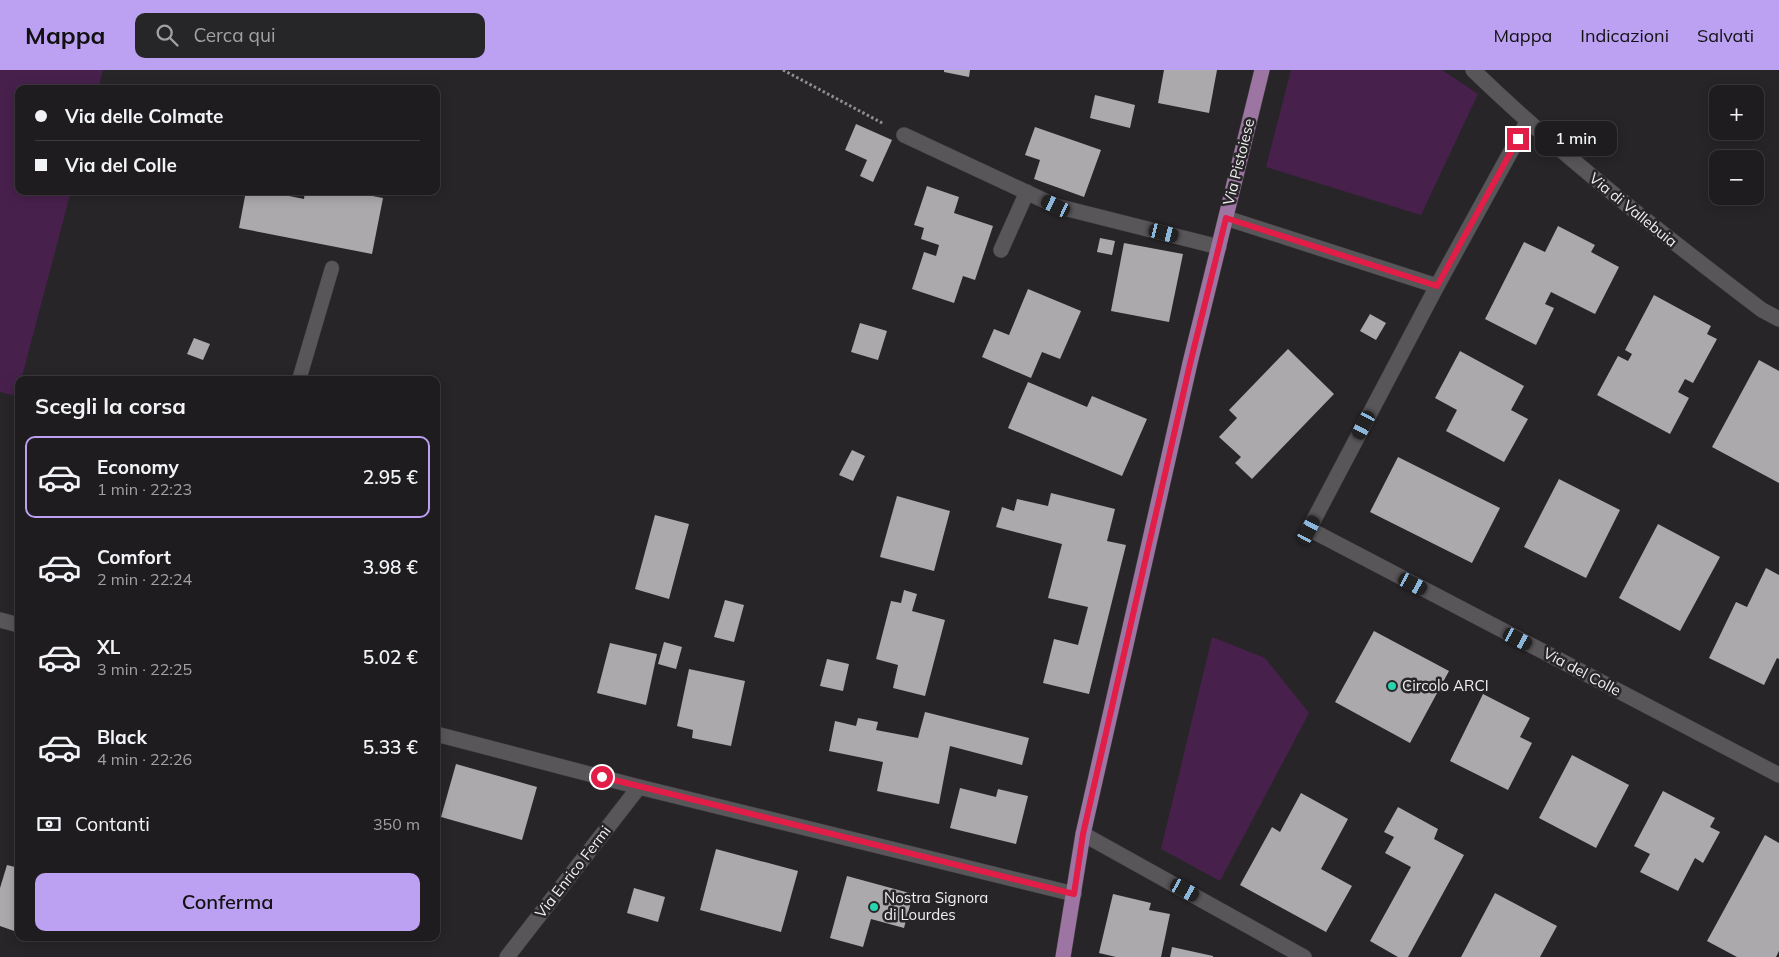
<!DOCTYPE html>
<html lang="it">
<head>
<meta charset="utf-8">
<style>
	body { margin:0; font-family:Mulish,sans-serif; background:#262527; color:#f1f3f6; height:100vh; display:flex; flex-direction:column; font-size:19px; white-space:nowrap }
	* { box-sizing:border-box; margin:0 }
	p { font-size:16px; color:#a1a1a4 }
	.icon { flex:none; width:28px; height:28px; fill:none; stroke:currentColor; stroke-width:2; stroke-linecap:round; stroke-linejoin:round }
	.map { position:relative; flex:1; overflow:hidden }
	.panel { position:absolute; left:15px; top:306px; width:425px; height:565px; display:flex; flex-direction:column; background:#1e1c1e; border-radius:10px; box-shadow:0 2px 12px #0003,0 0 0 1px #3c3a3c }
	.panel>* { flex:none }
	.top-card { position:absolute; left:15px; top:15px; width:425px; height:110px; border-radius:10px; box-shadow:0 2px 12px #0003,0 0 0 1px #3c3a3c; display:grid; align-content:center; height:110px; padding:0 20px; background:#1e1c1e }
	.buttons { position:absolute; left:1709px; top:15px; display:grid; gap:10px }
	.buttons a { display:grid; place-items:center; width:55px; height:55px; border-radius:10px; background:#1e1c1e; box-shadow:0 2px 12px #0003,0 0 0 1px #3c3a3c; font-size:25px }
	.end { position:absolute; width:22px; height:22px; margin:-11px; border:6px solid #e11d48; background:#fff; box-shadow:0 0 0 2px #fff }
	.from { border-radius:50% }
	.bubble { position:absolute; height:35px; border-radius:10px; background:#1e1c1e; box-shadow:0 2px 12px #0003,0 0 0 1px #3c3a3c; font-size:16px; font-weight:600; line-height:35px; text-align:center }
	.car { position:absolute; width:15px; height:30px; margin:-15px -8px; border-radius:6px; box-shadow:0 0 4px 1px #0007; background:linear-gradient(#222 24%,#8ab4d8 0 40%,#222 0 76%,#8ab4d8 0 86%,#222 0) }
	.top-card b { display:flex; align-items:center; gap:18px; height:48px; font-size:19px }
	.top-card b+b { border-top:1px solid #3c3a3c }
	.top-card i { width:12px; height:12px; background:#f1f3f6 }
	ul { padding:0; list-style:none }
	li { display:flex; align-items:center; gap:15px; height:82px; margin:0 10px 8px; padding:0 10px; border:2px solid transparent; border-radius:10px }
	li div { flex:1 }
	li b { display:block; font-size:19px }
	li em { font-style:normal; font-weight:600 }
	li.selected { border-color:#bca0f2 }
	li>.icon { width:45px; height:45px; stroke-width:1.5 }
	h2 { padding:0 20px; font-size:22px; line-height:60px }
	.pay { display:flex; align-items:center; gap:12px; height:55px; padding:0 20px; font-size:19px }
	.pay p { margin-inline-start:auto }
	.button { display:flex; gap:10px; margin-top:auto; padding:10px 20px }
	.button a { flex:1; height:58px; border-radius:10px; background:#bca0f2; color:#111; font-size:20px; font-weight:600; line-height:58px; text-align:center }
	header { display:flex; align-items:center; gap:30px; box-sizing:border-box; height:70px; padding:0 25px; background:#bca0f2; color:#111 }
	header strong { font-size:24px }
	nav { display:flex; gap:28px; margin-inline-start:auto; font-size:18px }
	.search { width:350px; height:45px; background:#262527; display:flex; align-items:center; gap:12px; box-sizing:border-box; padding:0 18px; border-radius:10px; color:#a1a1a4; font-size:19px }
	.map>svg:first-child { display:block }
</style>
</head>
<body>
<header>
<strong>Mappa</strong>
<div class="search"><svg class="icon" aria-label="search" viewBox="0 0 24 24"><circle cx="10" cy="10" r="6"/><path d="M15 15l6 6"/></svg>Cerca qui</div>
<nav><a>Mappa</a><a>Indicazioni</a><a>Salvati</a></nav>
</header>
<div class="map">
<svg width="1779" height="887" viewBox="0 0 1779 887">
	<rect width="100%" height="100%" fill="#282528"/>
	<g fill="#47214c">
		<path d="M 0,0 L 103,0 L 98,19 L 19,19 L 19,121 L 71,121 L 21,310 L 19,310 L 17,326 L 0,322 Z"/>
		<path d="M 1291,0 L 1442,0 L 1478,24 L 1421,145 L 1266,97 Z"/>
		<path d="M 1212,567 L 1265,588 L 1309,643 L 1220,811 L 1161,779 Z"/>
	</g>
	<g fill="#aca9ac">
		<path d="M 944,0 L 970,0 L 969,7 L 944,2 Z"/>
		<path d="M 1164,0 L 1217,0 L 1209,43 L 1158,33 Z"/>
		<path d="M 1095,25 L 1135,35 L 1130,58 L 1090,48 Z"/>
		<path d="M 856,54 L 892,70 L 873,112 L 860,106 L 867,90 L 845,80 Z"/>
		<path d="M 1035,57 L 1101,80 L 1084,127 L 1034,109 L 1040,90 L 1025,85 Z"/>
		<path d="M 927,116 L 959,127 L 954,143 L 993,156 L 975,210 L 963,206 L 954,233 L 912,219 L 924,182 L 936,186 L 939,175 L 921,169 L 924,158 L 914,155 Z"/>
		<path d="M 246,121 L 264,121 L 304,129 L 305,121 L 346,121 L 383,128 L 372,184 L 239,158 Z"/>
		<path d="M 1558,156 L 1595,175 L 1591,182 L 1619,197 L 1595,244 L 1551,222 L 1545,234 L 1554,238 L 1536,275 L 1485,249 L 1524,172 L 1545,182 Z"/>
		<path d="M 1100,168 L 1115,171 L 1112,185 L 1097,182 Z"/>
		<path d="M 1124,173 L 1183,184 L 1169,252 L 1111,241 Z"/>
		<path d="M 1028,219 L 1081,241 L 1060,289 L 1042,282 L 1031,308 L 982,287 L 994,259 L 1009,265 Z"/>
		<path d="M 1654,225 L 1711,256 L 1707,264 L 1717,269 L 1693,313 L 1685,309 L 1678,322 L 1689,328 L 1670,364 L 1597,325 L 1618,286 L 1628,291 L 1632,284 L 1625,280 Z"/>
		<path d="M 1370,244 L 1386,253 L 1376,270 L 1360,261 Z"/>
		<path d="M 860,253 L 887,261 L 878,290 L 851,282 Z"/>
		<path d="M 194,268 L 210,274 L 203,290 L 187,284 Z"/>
		<path d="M 1288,279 L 1334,324 L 1252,409 L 1235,393 L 1241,387 L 1219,367 L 1237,348 L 1229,340 Z"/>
		<path d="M 1460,281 L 1524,316 L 1511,340 L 1528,349 L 1504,392 L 1446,361 L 1457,340 L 1435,328 Z"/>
		<path d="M 1759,290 L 1779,301 L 1779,413 L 1712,377 Z"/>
		<path d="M 1028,312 L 1087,337 L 1092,326 L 1147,349 L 1122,406 L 1008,358 Z"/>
		<path d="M 852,380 L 865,386 L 853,411 L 839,405 Z"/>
		<path d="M 1398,387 L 1500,438 L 1472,493 L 1370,442 Z"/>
		<path d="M 1559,409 L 1620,440 L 1586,508 L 1524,477 Z"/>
		<path d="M 1051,423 L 1115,439 L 1107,471 L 1126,475 L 1089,624 L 1043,613 L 1054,569 L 1078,575 L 1088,537 L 1048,528 L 1062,474 L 996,457 L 1002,437 L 1014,441 L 1017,429 L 1048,436 Z"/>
		<path d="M 897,426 L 950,441 L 934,501 L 880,487 Z"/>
		<path d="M 655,445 L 689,454 L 669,529 L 635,519 Z"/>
		<path d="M 1658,454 L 1720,487 L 1680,561 L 1619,528 Z"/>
		<path d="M 1766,498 L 1779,505 L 1779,589 L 1777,588 L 1764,615 L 1709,588 L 1736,532 L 1747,537 Z"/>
		<path d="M 904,520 L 917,524 L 912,541 L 945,550 L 925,626 L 893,618 L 898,595 L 876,589 L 891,531 L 901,533 Z"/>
		<path d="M 725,530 L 744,535 L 734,572 L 714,567 Z"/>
		<path d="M 1374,561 L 1449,601 L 1410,673 L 1335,632 Z"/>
		<path d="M 664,572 L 682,577 L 676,599 L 658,594 Z"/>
		<path d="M 610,573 L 657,584 L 646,635 L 597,623 Z"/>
		<path d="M 827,589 L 849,594 L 843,621 L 820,616 Z"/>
		<path d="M 689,599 L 745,611 L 731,676 L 692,668 L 693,660 L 677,656 Z"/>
		<path d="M 1483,624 L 1530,648 L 1520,667 L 1532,673 L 1508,720 L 1450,691 Z"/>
		<path d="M 925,642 L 1029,668 L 1022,695 L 950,676 L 939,734 L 877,721 L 883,692 L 829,681 L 835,651 L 856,656 L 858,648 L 878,652 L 876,660 L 918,668 Z"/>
		<path d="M 1572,685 L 1629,715 L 1596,778 L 1539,748 Z"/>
		<path d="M 456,694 L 537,717 L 522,770 L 441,747 Z"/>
		<path d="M 960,718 L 996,727 L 998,719 L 1028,726 L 1016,774 L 950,758 Z"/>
		<path d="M 1663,721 L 1715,748 L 1710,757 L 1720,762 L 1703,793 L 1695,788 L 1678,821 L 1640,802 L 1650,784 L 1634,776 Z"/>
		<path d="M 1301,723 L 1348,749 L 1321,799 L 1352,816 L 1326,862 L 1240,815 L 1272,757 L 1280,762 Z"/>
		<path d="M 1398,737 L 1438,759 L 1434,769 L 1464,785 L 1408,887 L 1398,887 L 1370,871 L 1411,797 L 1385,783 L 1394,767 L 1384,762 Z"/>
		<path d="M 1765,765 L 1779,773 L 1779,881 L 1776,887 L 1737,887 L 1707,871 Z"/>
		<path d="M 716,779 L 798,801 L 781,862 L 700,840 Z"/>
		<path d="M 7,795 L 19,798 L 17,862 L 0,856 L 0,818 Z"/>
		<path d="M 847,806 L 913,824 L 904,858 L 871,849 L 863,877 L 830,868 Z"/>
		<path d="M 634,818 L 665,827 L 658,852 L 627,843 Z"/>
		<path d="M 1495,823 L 1557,856 L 1540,887 L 1461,887 Z"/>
		<path d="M 1113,824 L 1151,833 L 1149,840 L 1170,844 L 1161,887 L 1116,887 L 1099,883 Z"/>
		<path d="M 1172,877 L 1213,886 L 1213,887 L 1170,887 Z"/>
	</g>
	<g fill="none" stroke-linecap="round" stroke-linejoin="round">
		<defs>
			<path id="lane" d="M 299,310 L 332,198"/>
			<g id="street">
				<path d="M 1473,0 C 1563,87 1662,164 1762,240 L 1779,249"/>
				<path d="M 1527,52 L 1437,216 L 1309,459 L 1779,705"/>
				<path d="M 904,65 L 1056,136 L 1219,177"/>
				<path d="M 1226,148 L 1437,216"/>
				<path d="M 1001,180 L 1027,122"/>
				<path d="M 0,550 L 19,555"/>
				<path d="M 436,664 L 639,717 L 1074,824"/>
				<path d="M 1083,764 L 1304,887"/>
				<path d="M 507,887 L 639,717"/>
			</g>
			<path id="primary" d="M 1063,887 L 1083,764 L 1190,293 L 1262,0"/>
		</defs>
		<use href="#lane" stroke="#424042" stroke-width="15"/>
		<use href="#street" stroke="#424042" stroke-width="16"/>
		<use href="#primary" stroke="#424042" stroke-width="16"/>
		<path stroke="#908d90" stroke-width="3" stroke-dasharray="2.5 2.5" stroke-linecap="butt" d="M 783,0 L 884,54"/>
		<use href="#lane" stroke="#595659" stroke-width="14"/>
		<use href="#street" stroke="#595659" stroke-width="15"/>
		<use href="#primary" stroke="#9d75a2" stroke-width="15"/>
	</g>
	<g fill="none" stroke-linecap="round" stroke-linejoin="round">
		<path stroke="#e11d48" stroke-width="6" d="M 602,707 L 1074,824 L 1083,764 L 1190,294 L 1226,148 L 1437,216 L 1518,69"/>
	</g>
	<g fill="#26d5ae" stroke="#282528" stroke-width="2">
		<circle cx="1392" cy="616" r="5"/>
		<circle cx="874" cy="837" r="5"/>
	</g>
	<g text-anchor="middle" stroke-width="5" stroke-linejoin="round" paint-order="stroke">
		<g font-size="15" fill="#f1eff1" stroke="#282528">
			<text transform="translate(1239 92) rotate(-76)" y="5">Via Pistoiese</text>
			<text transform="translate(1633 140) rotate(39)" y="5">Via di Vallebuia</text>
			<text transform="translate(1582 602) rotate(28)" y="5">Via del Colle</text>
			<text transform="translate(573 802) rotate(-52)" y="5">Via Enrico Fermi</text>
		</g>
		<g font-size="15" fill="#f1eff1" stroke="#282528" text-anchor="start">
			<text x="1402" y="621">Circolo ARCI</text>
			<text x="884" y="833">Nostra Signora<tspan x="884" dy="17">di Lourdes</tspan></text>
		</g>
	</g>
</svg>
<div class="buttons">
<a>+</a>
<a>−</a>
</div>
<i class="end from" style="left:602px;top:707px"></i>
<i class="end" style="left:1518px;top:69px"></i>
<div class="bubble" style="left:1535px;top:51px;width:82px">1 min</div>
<i class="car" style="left:1056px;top:136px;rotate:296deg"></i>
<i class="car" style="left:1164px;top:163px;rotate:104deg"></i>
<i class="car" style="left:1364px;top:355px;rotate:208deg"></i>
<i class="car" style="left:1309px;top:460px;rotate:28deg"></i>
<i class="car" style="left:1413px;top:514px;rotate:118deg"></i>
<i class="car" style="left:1518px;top:569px;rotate:118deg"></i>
<i class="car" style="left:1185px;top:820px;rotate:119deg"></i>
<div class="top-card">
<b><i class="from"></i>Via delle Colmate</b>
<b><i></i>Via del Colle</b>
</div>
<section class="panel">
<h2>Scegli la corsa</h2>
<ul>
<li class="selected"><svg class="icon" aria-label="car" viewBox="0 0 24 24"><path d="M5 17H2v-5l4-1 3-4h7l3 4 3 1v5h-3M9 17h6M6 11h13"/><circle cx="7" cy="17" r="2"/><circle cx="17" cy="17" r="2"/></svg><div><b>Economy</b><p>1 min · 22:23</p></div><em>2.95 €</em></li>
<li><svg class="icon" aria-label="car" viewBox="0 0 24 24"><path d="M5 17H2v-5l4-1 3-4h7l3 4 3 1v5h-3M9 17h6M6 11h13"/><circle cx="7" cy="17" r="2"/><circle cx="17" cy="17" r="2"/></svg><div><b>Comfort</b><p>2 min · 22:24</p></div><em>3.98 €</em></li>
<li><svg class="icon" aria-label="car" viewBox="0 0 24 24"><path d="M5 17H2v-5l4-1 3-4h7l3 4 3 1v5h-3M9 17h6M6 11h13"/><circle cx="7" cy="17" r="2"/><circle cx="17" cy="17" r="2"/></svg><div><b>XL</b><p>3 min · 22:25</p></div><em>5.02 €</em></li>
<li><svg class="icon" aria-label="car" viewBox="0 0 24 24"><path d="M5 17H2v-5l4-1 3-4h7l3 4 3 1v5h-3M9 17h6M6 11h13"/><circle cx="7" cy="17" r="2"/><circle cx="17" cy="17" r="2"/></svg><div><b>Black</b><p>4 min · 22:26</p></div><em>5.33 €</em></li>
</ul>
<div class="pay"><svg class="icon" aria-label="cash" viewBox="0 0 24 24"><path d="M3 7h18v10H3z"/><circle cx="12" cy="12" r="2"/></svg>Contanti<p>350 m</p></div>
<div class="button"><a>Conferma</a></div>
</section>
</div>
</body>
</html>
